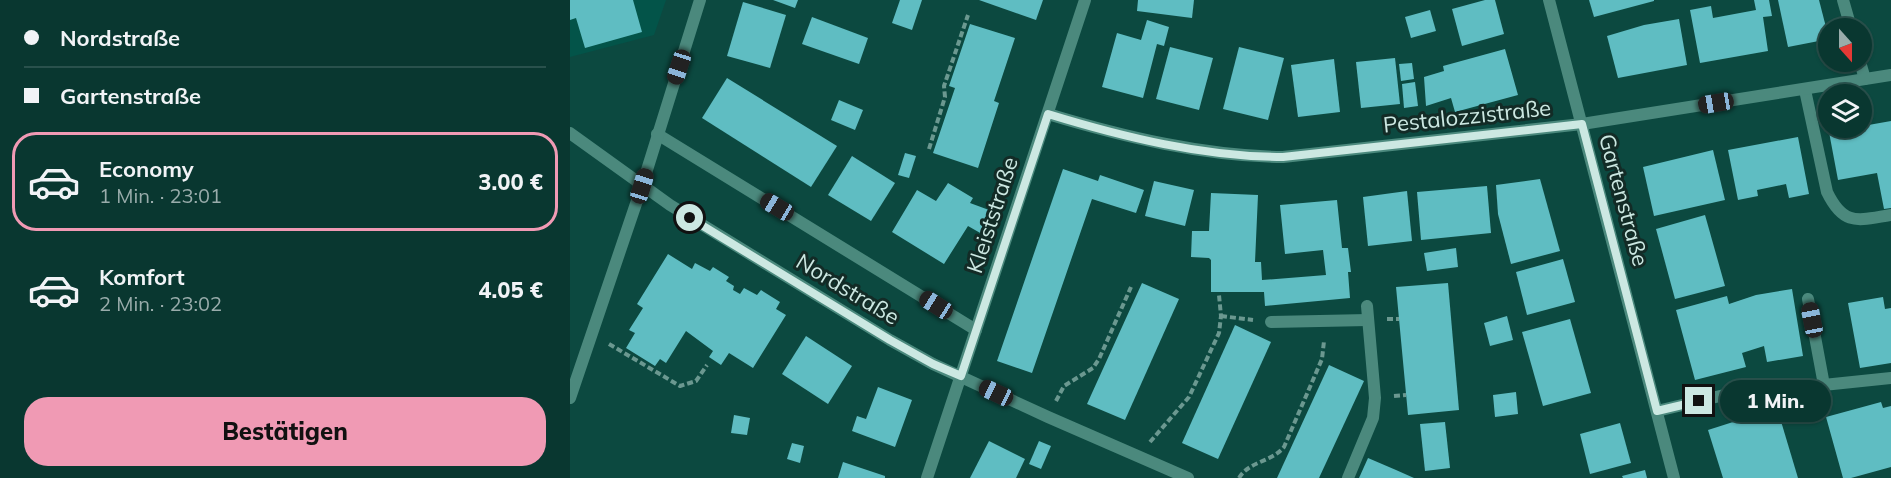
<!DOCTYPE html>
<html lang="de">
<head>
<meta charset="utf-8">
<style>
	body { margin:0; font-family:Mulish,sans-serif; background:#123f38; color:#f1f3f6; height:100vh; display:flex; flex-direction:column; font-size:22px; white-space:nowrap }
	* { box-sizing:border-box; margin:0 }
	p { font-size:20px; color:#99acab }
	.icon { flex:none; width:33px; height:33px; fill:none; stroke:currentColor; stroke-width:2; stroke-linecap:round; stroke-linejoin:round }
	.map { position:relative; flex:1; overflow:hidden }
	.sheet { display:flex; flex-direction:column; background:#093730; width:570px }
	.sheet>* { flex:none }
	.banner { display:grid; align-content:center; height:132px; padding:0 24px; background:#093730 }
	.needle { width:39px; rotate:159deg }
	.tools { position:absolute; left:1248px; top:18px; display:grid; gap:12px }
	.tools a { display:grid; place-items:center; width:54px; height:54px; border-radius:50%; background:#093730; box-shadow:0 2px 4px #0004,0 0 0 2px #29514c; font-size:30px }
	.end { position:absolute; width:27px; height:27px; margin:-14px; border:8px solid #cce8e2; background:#111; box-shadow:0 0 0 3px #111 }
	.from { border-radius:50% }
	.bubble { position:absolute; height:42px; border-radius:21px; background:#093730; box-shadow:0 2px 4px #0004,0 0 0 2px #29514c; font-size:20px; font-weight:800; line-height:42px; text-align:center }
	.car { position:absolute; width:18px; height:36px; margin:-18px -9px; border-radius:8px; box-shadow:0 0 4px 2px #0007; background:linear-gradient(#222 24%,#8ab4d8 0 40%,#222 0 76%,#8ab4d8 0 86%,#222 0) }
	.banner b { display:flex; align-items:center; gap:21px; height:57px; font-size:22px }
	.banner b+b { border-top:2px solid #29514c }
	.banner i { width:15px; height:15px; background:#f1f3f6 }
	ul { padding:0; list-style:none }
	li { display:flex; align-items:center; gap:18px; height:99px; margin:0 12px 9px; padding:0 12px; border:3px solid transparent; border-radius:24px }
	li div { flex:1 }
	li b { display:block; font-size:22px }
	li em { font-style:normal; font-weight:800 }
	li.active { border-color:#f09ab4 }
	li>.icon { width:54px; height:54px; stroke-width:1.5 }
	.primary-button { display:flex; gap:12px; margin-top:auto; padding:12px 24px }
	.primary-button a { flex:1; height:69px; border-radius:24px; background:#f09ab4; color:#111; font-size:24px; font-weight:800; line-height:69px; text-align:center }
	main { display:flex; flex:1; min-height:0 }
	.map>svg:first-child { display:block }
</style>
</head>
<body>
<main>
<section class="sheet">
<div class="banner">
<b><i class="from"></i>Nordstraße</b>
<b><i></i>Gartenstraße</b>
</div>
<ul>
<li class="active"><svg class="icon" aria-label="car" viewBox="0 0 24 24"><path d="M5 17H2v-5l4-1 3-4h7l3 4 3 1v5h-3M9 17h6M6 11h13"/><circle cx="7" cy="17" r="2"/><circle cx="17" cy="17" r="2"/></svg><div><b>Economy</b><p>1 Min. · 23:01</p></div><em>3.00 €</em></li>
<li><svg class="icon" aria-label="car" viewBox="0 0 24 24"><path d="M5 17H2v-5l4-1 3-4h7l3 4 3 1v5h-3M9 17h6M6 11h13"/><circle cx="7" cy="17" r="2"/><circle cx="17" cy="17" r="2"/></svg><div><b>Komfort</b><p>2 Min. · 23:02</p></div><em>4.05 €</em></li>
</ul>
<div class="primary-button"><a>Bestätigen</a></div>
</section>
<div class="map">
<svg width="1321" height="478" viewBox="0 0 1321 478">
	<rect width="100%" height="100%" fill="#0c4940"/>
	<path fill="#035449" d="M 0,0 L 96,0 L 84,35 L 0,57 Z"/>
	<g fill="#5fbdc2">
		<path d="M 0,0 L 63,0 L 72,32 L 15,48 L 6,18 L 0,20 Z"/>
		<path d="M 203,0 L 228,0 L 225,8 Z"/>
		<path d="M 330,0 L 352,0 L 342,30 L 322,23 Z"/>
		<path d="M 409,0 L 473,0 L 466,20 Z"/>
		<path d="M 568,0 L 624,0 L 622,18 L 567,11 Z"/>
		<path d="M 915,0 L 925,0 L 934,34 L 892,46 L 882,9 Z"/>
		<path d="M 1019,0 L 1084,0 L 1084,1 L 1024,17 Z"/>
		<path d="M 1184,0 L 1199,0 L 1202,16 L 1193,17 L 1198,51 L 1130,63 L 1120,10 L 1141,6 L 1143,18 L 1186,10 Z"/>
		<path d="M 1208,0 L 1249,0 L 1258,35 L 1254,40 L 1218,47 Z"/>
		<path d="M 173,2 L 216,15 L 200,68 L 157,56 Z"/>
		<path d="M 860,10 L 866,31 L 841,38 L 835,17 Z"/>
		<path d="M 242,17 L 298,38 L 289,64 L 232,44 Z"/>
		<path d="M 1109,19 L 1117,65 L 1048,78 L 1037,36 L 1074,25 Z"/>
		<path d="M 577,20 L 599,27 L 594,46 L 587,44 L 573,98 L 532,87 L 547,33 L 571,40 Z"/>
		<path d="M 400,24 L 445,38 L 424,101 L 429,103 L 408,168 L 363,153 L 385,88 L 379,86 Z"/>
		<path d="M 600,47 L 643,58 L 629,110 L 586,99 Z"/>
		<path d="M 669,47 L 714,58 L 698,120 L 653,109 Z"/>
		<path d="M 935,49 L 948,95 L 885,112 L 881,98 L 856,106 L 854,77 L 874,71 L 873,66 Z"/>
		<path d="M 825,58 L 830,104 L 791,108 L 786,62 Z"/>
		<path d="M 764,59 L 770,112 L 728,117 L 721,65 Z"/>
		<path d="M 842,63 L 844,79 L 831,81 L 829,64 Z"/>
		<path d="M 157,78 L 267,146 L 241,187 L 132,118 Z"/>
		<path d="M 845,82 L 848,106 L 834,108 L 832,84 Z"/>
		<path d="M 269,100 L 293,110 L 285,130 L 261,120 Z"/>
		<path d="M 1321,121 L 1321,208 L 1314,209 L 1307,173 L 1268,180 L 1259,132 Z"/>
		<path d="M 1228,137 L 1239,194 L 1219,198 L 1216,184 L 1187,190 L 1188,196 L 1168,200 L 1158,150 Z"/>
		<path d="M 1143,150 L 1155,200 L 1084,216 L 1073,167 Z"/>
		<path d="M 335,153 L 346,156 L 339,178 L 328,175 Z"/>
		<path d="M 282,156 L 325,183 L 301,221 L 258,195 Z"/>
		<path d="M 493,169 L 528,181 L 530,175 L 574,190 L 566,213 L 522,199 L 462,373 L 427,361 Z"/>
		<path d="M 970,179 L 990,251 L 941,264 L 928,214 L 926,185 Z"/>
		<path d="M 584,181 L 624,190 L 615,226 L 575,216 Z"/>
		<path d="M 378,183 L 403,198 L 400,203 L 419,210 L 412,234 L 398,226 L 374,264 L 322,232 L 347,190 L 366,201 Z"/>
		<path d="M 917,186 L 921,233 L 851,240 L 847,192 Z"/>
		<path d="M 837,191 L 842,241 L 798,246 L 793,197 Z"/>
		<path d="M 641,193 L 688,195 L 685,262 L 691,262 L 692,280 L 756,275 L 753,250 L 715,254 L 710,205 L 767,200 L 772,248 L 778,248 L 781,272 L 778,272 L 780,298 L 695,306 L 694,292 L 641,292 L 641,260 L 639,258 L 621,257 L 622,231 L 639,231 Z"/>
		<path d="M 1135,215 L 1155,286 L 1105,299 L 1086,229 Z"/>
		<path d="M 886,248 L 888,267 L 857,271 L 854,253 Z"/>
		<path d="M 98,254 L 122,269 L 125,263 L 140,271 L 143,267 L 159,277 L 156,281 L 164,286 L 163,290 L 170,294 L 174,288 L 187,295 L 191,290 L 210,302 L 206,309 L 216,315 L 183,368 L 159,353 L 151,365 L 139,357 L 143,351 L 116,331 L 96,363 L 90,359 L 85,366 L 56,348 L 65,333 L 59,330 L 73,308 L 67,304 Z"/>
		<path d="M 993,259 L 1005,302 L 957,315 L 946,272 Z"/>
		<path d="M 572,283 L 609,299 L 555,420 L 517,404 Z"/>
		<path d="M 878,283 L 889,410 L 838,415 L 826,287 Z"/>
		<path d="M 1222,289 L 1233,356 L 1197,362 L 1194,346 L 1172,353 L 1176,367 L 1125,380 L 1106,310 L 1157,296 L 1159,304 L 1186,295 Z"/>
		<path d="M 1313,297 L 1315,309 L 1321,308 L 1321,363 L 1290,368 L 1278,303 Z"/>
		<path d="M 937,316 L 943,340 L 920,346 L 914,323 Z"/>
		<path d="M 1000,319 L 1021,393 L 973,406 L 952,332 Z"/>
		<path d="M 665,325 L 701,342 L 648,459 L 612,443 Z"/>
		<path d="M 236,336 L 282,366 L 258,404 L 212,374 Z"/>
		<path d="M 759,365 L 794,381 L 749,478 L 707,478 Z"/>
		<path d="M 308,387 L 342,400 L 325,447 L 282,431 L 287,416 L 296,419 Z"/>
		<path d="M 946,392 L 948,414 L 925,417 L 923,395 Z"/>
		<path d="M 1311,402 L 1313,408 L 1321,406 L 1321,467 L 1281,478 L 1273,478 L 1256,417 Z"/>
		<path d="M 1207,408 L 1228,478 L 1153,478 L 1138,430 Z"/>
		<path d="M 164,415 L 180,418 L 177,435 L 161,433 Z"/>
		<path d="M 875,422 L 880,468 L 855,471 L 850,424 Z"/>
		<path d="M 1050,423 L 1061,463 L 1020,474 L 1010,434 Z"/>
		<path d="M 419,441 L 455,459 L 446,478 L 400,478 Z"/>
		<path d="M 469,441 L 481,446 L 471,469 L 459,464 Z"/>
		<path d="M 222,443 L 234,446 L 230,463 L 217,459 Z"/>
		<path d="M 798,458 L 826,470 L 844,478 L 789,478 Z"/>
		<path d="M 273,462 L 315,476 L 315,478 L 268,478 Z"/>
		<path d="M 1075,470 L 1077,478 L 1053,478 L 1052,476 Z"/>
	</g>
	<g fill="none" stroke-linecap="round" stroke-linejoin="round">
		<g stroke="#6b9890" stroke-width="4" stroke-dasharray="6 3" stroke-linecap="butt">
			<path d="M 359,149 L 375,97 L 374,86 L 398,15"/>
			<path d="M 651,316 L 683,320"/>
			<path d="M 817,319 L 829,319"/>
			<path d="M 39,344 L 110,386 L 126,381 L 137,365"/>
			<path d="M 824,396 L 836,395"/>
			<path d="M 486,401 L 494,386 L 523,368 L 529,359 L 561,287"/>
			<path d="M 580,442 L 619,397 L 649,333 L 651,316 L 649,295"/>
			<path d="M 669,478 C 679,461 702,462 714,447 L 752,359 L 754,341"/>
		</g>
		<g stroke="#4b897d" stroke-width="12">
			<path d="M 1235,90 L 1257,192 C 1274,227 1288,220 1321,215"/>
			<path d="M 87,134 L 406,330"/>
			<path d="M 1238,299 L 1254,385"/>
			<path d="M 701,322 L 798,320"/>
			<path d="M 1087,411 L 1192,386 L 1215,389 L 1321,378"/>
			<path d="M 778,478 L 803,418 L 805,398 L 797,306"/>
		</g>
		<g stroke="#4b897d" stroke-width="12">
			<path d="M 979,0 L 1104,478"/>
			<path d="M 1273,0 L 1281,28"/>
			<path d="M 1290,62 L 1295,79"/>
			<path d="M 478,114 C 554,137 634,156 713,157 L 1012,124 L 1321,75"/>
			<path d="M 0,133 L 100,205 L 320,340 L 363,364 L 478,417 L 618,478"/>
			<path d="M 0,398 L 72,186 L 130,0"/>
			<path d="M 357,478 L 515,0"/>
		</g>
	</g>
	<g fill="none" stroke-linecap="round" stroke-linejoin="round">
		<path stroke="#cce8e2" stroke-width="8" d="M 120,218 L 320,340 L 363,364 L 391,376 L 478,114 C 553,137 634,157 713,157 L 1012,124 L 1087,411 L 1129,401"/>
	</g>
	<g text-anchor="middle" stroke-width="6" stroke-linejoin="round" paint-order="stroke">
		<g font-size="22" fill="#cce8e2" stroke="#132b26">
			<text transform="translate(897 116) rotate(-6)" y="8">Pestalozzistraße</text>
			<text transform="translate(1054 200) rotate(75)" y="8">Gartenstraße</text>
			<text transform="translate(422 215) rotate(-72)" y="8">Kleiststraße</text>
			<text transform="translate(278 289) rotate(31)" y="8">Nordstraße</text>
		</g>
	</g>
</svg>
<div class="tools">
<a><svg class="needle" viewBox="-14 -14 28 28"><path d="M0-13l5 13h-10z" fill="#e53935"/><path d="M0 13l5-13h-10z" fill="#99acab"/></svg></a>
<a><svg class="icon" aria-label="layers" viewBox="0 0 24 24"><path d="M12 4l9 5-9 5-9-5zM3 14l9 5 9-5"/></svg></a>
</div>
<i class="end from" style="left:120px;top:218px"></i>
<i class="end" style="left:1129px;top:401px"></i>
<div class="bubble" style="left:1150px;top:380px;width:111px">1 Min.</div>
<i class="car" style="left:109px;top:67px;rotate:198deg"></i>
<i class="car" style="left:1146px;top:103px;rotate:261deg"></i>
<i class="car" style="left:72px;top:186px;rotate:17deg"></i>
<i class="car" style="left:207px;top:207px;rotate:301deg"></i>
<i class="car" style="left:366px;top:305px;rotate:302deg"></i>
<i class="car" style="left:1242px;top:320px;rotate:349deg"></i>
<i class="car" style="left:426px;top:393px;rotate:295deg"></i>
</div>
</main>
</body>
</html>
